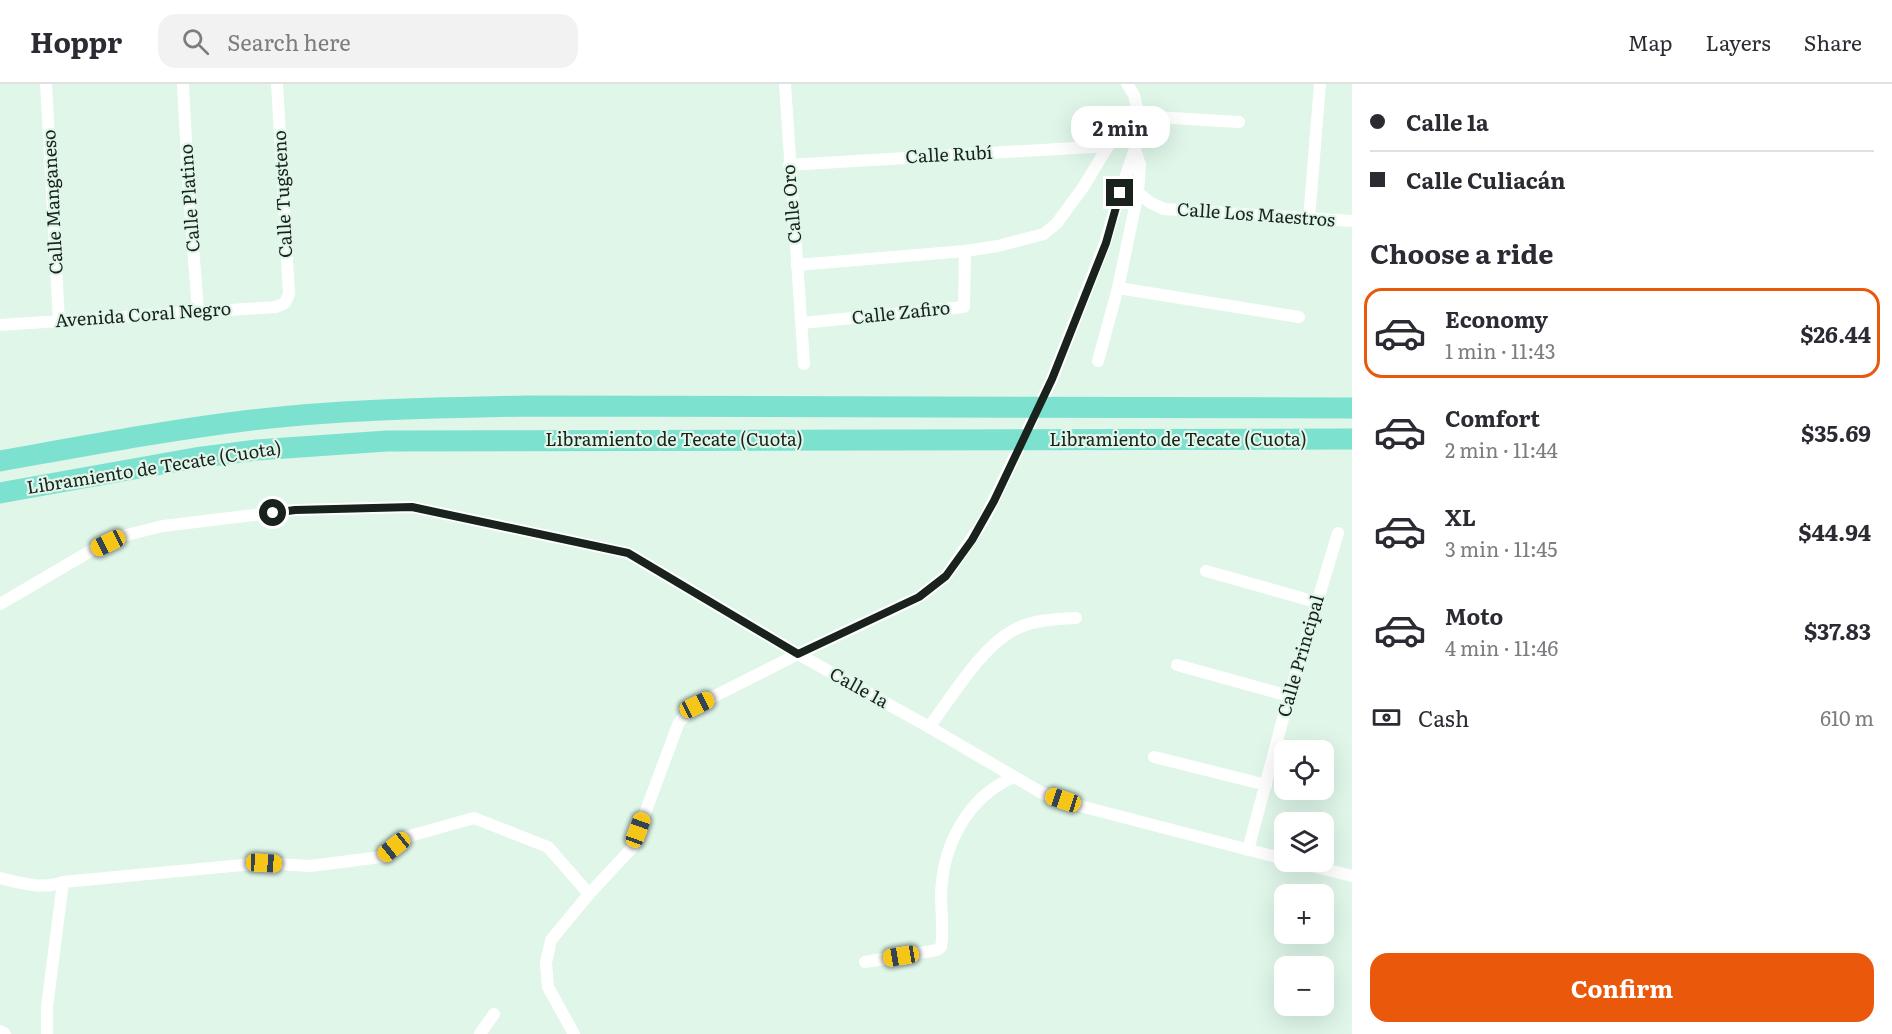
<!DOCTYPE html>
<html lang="en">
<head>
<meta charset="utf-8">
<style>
	body { margin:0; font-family:Literata,serif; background:#f2f2f3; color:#2b2b33; height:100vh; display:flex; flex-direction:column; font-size:22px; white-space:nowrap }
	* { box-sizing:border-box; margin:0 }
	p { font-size:20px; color:#7c7c81 }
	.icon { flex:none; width:33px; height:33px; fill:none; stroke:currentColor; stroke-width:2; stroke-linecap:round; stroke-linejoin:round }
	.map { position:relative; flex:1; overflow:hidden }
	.panel { display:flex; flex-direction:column; background:#fff; width:540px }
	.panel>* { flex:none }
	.top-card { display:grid; align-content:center; height:132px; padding:0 18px; background:#fff }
	.buttons { position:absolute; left:1274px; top:656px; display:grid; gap:12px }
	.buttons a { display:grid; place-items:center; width:60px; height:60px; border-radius:12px; background:#fff; box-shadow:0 6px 24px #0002; font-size:30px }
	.end { position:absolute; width:27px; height:27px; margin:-14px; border:8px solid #19221d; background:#fff; box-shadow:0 0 0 3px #fff }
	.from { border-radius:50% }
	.bubble { position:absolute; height:42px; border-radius:18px; background:#fff; box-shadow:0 6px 24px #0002; font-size:20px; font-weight:700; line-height:42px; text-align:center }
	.car { position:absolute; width:18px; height:36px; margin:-18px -9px; border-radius:8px; box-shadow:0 0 4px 2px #0007; background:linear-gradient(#f5c518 24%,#345 0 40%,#f5c518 0 76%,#345 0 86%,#f5c518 0) }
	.top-card b { display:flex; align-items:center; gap:21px; height:57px; font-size:22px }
	.top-card b+b { border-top:2px solid #e1e1e2 }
	.top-card i { width:15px; height:15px; background:#2b2b33 }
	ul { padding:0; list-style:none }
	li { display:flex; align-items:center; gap:18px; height:90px; margin:0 12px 9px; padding:0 6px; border:3px solid transparent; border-radius:18px }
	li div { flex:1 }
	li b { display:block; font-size:22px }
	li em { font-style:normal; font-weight:700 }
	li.selected { border-color:#ea580c }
	li>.icon { width:54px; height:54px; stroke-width:1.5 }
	h2 { padding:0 18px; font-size:27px; line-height:72px }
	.pay { display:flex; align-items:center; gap:15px; height:66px; padding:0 18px; font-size:22px }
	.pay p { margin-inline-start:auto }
	.cta { display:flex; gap:12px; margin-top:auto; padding:12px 18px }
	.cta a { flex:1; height:69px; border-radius:18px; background:#ea580c; color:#fff; font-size:24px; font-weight:700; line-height:69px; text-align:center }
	header { display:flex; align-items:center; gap:36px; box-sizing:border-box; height:84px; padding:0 30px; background:#fff; border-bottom:2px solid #e1e1e2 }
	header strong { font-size:28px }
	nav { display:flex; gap:33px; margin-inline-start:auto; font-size:21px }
	.search { width:420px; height:54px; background:#f2f2f3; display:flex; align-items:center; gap:15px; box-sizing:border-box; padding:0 21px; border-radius:18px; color:#7c7c81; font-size:22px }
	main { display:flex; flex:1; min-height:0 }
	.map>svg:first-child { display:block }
</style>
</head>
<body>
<header>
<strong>Hoppr</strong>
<div class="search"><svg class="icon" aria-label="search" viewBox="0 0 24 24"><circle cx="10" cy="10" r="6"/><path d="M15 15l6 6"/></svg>Search here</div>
<nav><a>Map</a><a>Layers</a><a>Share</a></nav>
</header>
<main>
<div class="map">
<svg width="1352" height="950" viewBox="0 0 1352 950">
	<rect width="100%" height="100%" fill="#dff6e9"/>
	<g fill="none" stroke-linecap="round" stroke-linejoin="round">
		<g stroke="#fff" stroke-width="12">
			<path d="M 46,0 L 59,237"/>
			<path d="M 183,0 L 188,95 L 198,228"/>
			<path d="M 785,0 L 804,280"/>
			<path d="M 1139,32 L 1239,38"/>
			<path d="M 1135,65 L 1140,81 L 1138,109 L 1151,119 L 1164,125 L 1352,137"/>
			<path d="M 789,81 L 1108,62"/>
			<path d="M 1309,135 L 1320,0"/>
			<path d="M 797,181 L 965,167 L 998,162 L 1044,150 L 1057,139 L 1084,102 L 1108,62 L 1139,32"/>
			<path d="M 1118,204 L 1299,233"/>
			<path d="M 802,239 L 964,223 L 965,167"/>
			<path d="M 0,241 L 276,223 L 285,219 L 289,210 L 277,0"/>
			<path d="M 1098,277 L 1118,204 L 1138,109"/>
			<path d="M 1206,487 L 1316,518"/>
			<path d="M 0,520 L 94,465 L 122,452 L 163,442 L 295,426 L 412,423 L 628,469 L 798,570 L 929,643 L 1042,709 L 1084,723 L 1284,775"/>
			<path d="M 1177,581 L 1289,612"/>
			<path d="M 929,643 C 952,613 980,565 1012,547 C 1031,536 1054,535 1076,534"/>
			<path d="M 1154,673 L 1266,701"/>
			<path d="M 1248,766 L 1289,612 L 1338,449"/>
			<path d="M 1292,777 L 1352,792"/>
			<path d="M 0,794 C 22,799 41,806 63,798 L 264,779 L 310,782 L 381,773 L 406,753 L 474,734 L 548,763 L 589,810"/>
			<path d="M 865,878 L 937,866 L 941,863 C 944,846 941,829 941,812 C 942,762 967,713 1014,693"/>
			<path d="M 0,947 L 5,950"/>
			<path d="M 47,950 L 47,923 L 63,798"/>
			<path d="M 480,950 L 494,930"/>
			<path d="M 574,950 L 548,903 L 546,879 L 551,856 L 589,810 L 632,764 L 679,638 L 697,621 L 798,570 L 919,513 L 946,492 L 984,436 L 1052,295 L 1105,159 L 1120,109 L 1135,65 L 1139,32 L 1134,11 L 1127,0"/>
		</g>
		<g stroke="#7de1d0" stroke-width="21">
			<path d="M 0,377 C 84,362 168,346 252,336 C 343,325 435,324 526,322 L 1352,324"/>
			<path d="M 0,409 L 195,374 L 257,366 L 387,357 L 1352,355"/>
		</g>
	</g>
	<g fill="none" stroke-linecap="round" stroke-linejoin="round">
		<path stroke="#19221d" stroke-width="8" d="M 273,429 L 295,426 L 412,423 L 628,469 L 798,570 L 919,513 L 946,492 L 972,456 L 994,417 L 1052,295 L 1106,159 L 1120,109"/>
	</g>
	<g text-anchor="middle" stroke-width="4.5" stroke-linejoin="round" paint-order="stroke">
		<g font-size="18" fill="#19221d" stroke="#dff6e9">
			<text transform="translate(949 71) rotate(-3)" y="6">Calle Rubí</text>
			<text transform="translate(283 110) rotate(-93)" y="6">Calle Tugsteno</text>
			<text transform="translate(190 114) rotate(-94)" y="6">Calle Platino</text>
			<text transform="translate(53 118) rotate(-93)" y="6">Calle Manganeso</text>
			<text transform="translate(792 120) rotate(-95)" y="6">Calle Oro</text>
			<text transform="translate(1256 131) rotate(4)" y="6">Calle Los Maestros</text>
			<text transform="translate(901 229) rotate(-6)" y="6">Calle Zafiro</text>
			<text transform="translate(143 231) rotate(-4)" y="6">Avenida Coral Negro</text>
			<text x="674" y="362">Libramiento de Tecate (Cuota)</text>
			<text x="1178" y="362">Libramiento de Tecate (Cuota)</text>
			<text transform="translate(154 384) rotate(-9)" y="6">Libramiento de Tecate (Cuota)</text>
			<text transform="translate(1301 572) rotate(-74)" y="6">Calle Principal</text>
			<text transform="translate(859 604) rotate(29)" y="6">Calle 1a</text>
		</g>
	</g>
</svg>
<div class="buttons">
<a><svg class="icon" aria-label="locate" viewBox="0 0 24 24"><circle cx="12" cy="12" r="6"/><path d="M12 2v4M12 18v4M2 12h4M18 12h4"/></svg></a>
<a><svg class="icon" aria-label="layers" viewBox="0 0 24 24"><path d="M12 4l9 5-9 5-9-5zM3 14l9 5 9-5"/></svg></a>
<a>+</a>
<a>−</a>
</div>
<i class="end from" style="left:273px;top:429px"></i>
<i class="end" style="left:1120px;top:109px"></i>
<div class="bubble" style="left:1071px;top:22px;width:99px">2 min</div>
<i class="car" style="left:108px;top:459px;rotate:244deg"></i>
<i class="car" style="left:697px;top:621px;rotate:64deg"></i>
<i class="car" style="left:1063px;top:716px;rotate:288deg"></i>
<i class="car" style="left:638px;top:746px;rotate:20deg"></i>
<i class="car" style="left:394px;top:763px;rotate:231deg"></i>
<i class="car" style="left:264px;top:779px;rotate:93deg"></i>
<i class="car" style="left:901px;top:872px;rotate:261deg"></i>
</div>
<section class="panel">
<div class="top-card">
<b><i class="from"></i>Calle 1a</b>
<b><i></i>Calle Culiacán</b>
</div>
<h2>Choose a ride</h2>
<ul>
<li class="selected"><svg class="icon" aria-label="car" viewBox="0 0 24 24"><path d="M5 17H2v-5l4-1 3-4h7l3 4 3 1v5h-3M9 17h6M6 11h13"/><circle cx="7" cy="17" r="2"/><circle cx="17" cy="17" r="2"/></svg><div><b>Economy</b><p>1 min · 11:43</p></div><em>$26.44</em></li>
<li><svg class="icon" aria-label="car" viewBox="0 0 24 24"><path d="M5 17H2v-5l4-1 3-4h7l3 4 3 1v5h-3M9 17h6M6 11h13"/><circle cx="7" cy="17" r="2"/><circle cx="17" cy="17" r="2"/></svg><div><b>Comfort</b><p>2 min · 11:44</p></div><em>$35.69</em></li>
<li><svg class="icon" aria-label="car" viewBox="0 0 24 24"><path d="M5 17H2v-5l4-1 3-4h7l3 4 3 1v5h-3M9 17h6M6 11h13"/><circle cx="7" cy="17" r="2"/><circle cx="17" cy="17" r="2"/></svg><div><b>XL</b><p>3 min · 11:45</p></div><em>$44.94</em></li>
<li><svg class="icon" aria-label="car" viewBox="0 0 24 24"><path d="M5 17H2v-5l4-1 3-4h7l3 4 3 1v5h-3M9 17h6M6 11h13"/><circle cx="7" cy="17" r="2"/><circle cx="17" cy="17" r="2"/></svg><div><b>Moto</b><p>4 min · 11:46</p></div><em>$37.83</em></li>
</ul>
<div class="pay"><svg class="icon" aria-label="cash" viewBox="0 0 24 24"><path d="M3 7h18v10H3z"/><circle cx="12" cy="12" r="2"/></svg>Cash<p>610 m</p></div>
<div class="cta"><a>Confirm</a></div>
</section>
</main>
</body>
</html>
